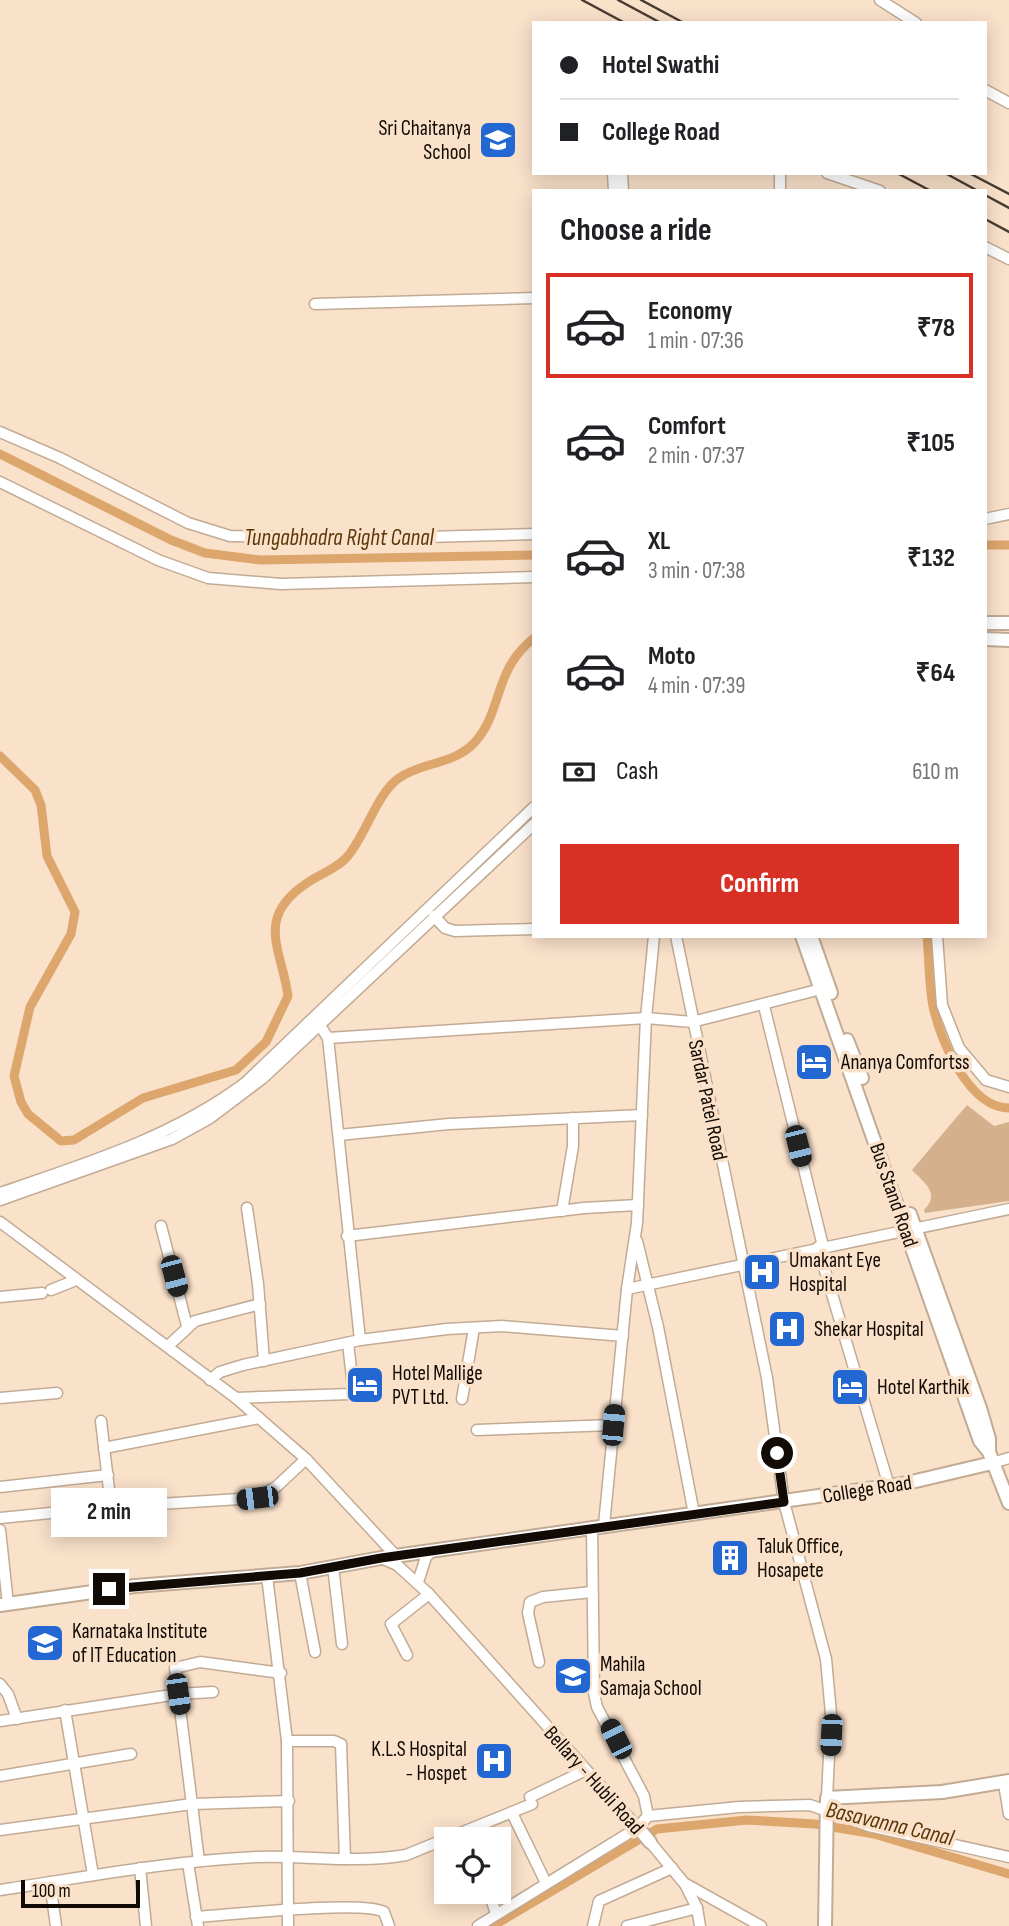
<!DOCTYPE html>
<html lang="en">
<head>
<meta charset="utf-8">
<style>
	body { margin:0; font-family:"Sofia Sans Condensed",sans-serif; background:#f6f6f6; color:#202124; height:100vh; display:flex; flex-direction:column; font-size:26px; white-space:nowrap }
	* { box-sizing:border-box; margin:0 }
	p { font-size:23px; color:#757577 }
	.icon { flex:none; width:38px; height:38px; fill:none; stroke:currentColor; stroke-width:2; stroke-linecap:round; stroke-linejoin:round }
	.map { position:relative; flex:1; overflow:hidden }
	.drawer { position:absolute; left:532px; top:189px; width:455px; height:749px; display:flex; flex-direction:column; background:#fff; border-radius:0px; box-shadow:0 4px 18px #0003 }
	.drawer>* { flex:none }
	.top-card { position:absolute; left:532px; top:21px; width:455px; height:154px; border-radius:0px; box-shadow:0 4px 18px #0003; display:grid; align-content:center; height:154px; padding:0 28px; background:#fff }
	.buttons { position:absolute; left:434px; top:1827px; display:grid; gap:14px }
	.buttons a { display:grid; place-items:center; width:77px; height:77px; border-radius:0px; background:#fff; box-shadow:0 4px 18px #0003; font-size:35px }
	.scale { position:absolute; left:21px; bottom:18px; width:119px; box-sizing:border-box; padding-left:7px; border:4px solid #120a04; border-top:0; font-size:19px; line-height:24px; white-space:nowrap; color:#120a04; -webkit-text-stroke:5px #fae1ca; paint-order:stroke }
	.end { position:absolute; width:32px; height:32px; margin:-16px; border:9px solid #120a04; background:#fff; box-shadow:0 0 0 4px #fff }
	.from { border-radius:50% }
	.bubble { position:absolute; height:49px; border-radius:0px; background:#fff; box-shadow:0 4px 18px #0003; font-size:23px; font-weight:700; line-height:49px; text-align:center }
	.car { position:absolute; width:21px; height:42px; margin:-21px -10px; border-radius:9px; box-shadow:0 0 5px 2px #0007; background:linear-gradient(#222 24%,#8ab4d8 0 40%,#222 0 76%,#8ab4d8 0 86%,#222 0) }
	.top-card b { display:flex; align-items:center; gap:24px; height:66px; font-size:26px }
	.top-card b+b { border-top:2px solid #e0e0e0 }
	.top-card i { width:18px; height:18px; background:#202124 }
	ul { padding:0; list-style:none }
	li { display:flex; align-items:center; gap:21px; height:105px; margin:0 14px 10px; padding:0 14px; border:4px solid transparent; border-radius:0px }
	li div { flex:1 }
	li b { display:block; font-size:26px }
	li em { font-style:normal; font-weight:700 }
	li.selected { border-color:#d93025 }
	li>.icon { width:63px; height:63px; stroke-width:1.5 }
	h2 { padding:0 28px; font-size:32px; line-height:84px }
	.pay { display:flex; align-items:center; gap:18px; height:77px; padding:0 28px; font-size:26px }
	.pay p { margin-inline-start:auto }
	.button { display:flex; gap:14px; margin-top:auto; padding:14px 28px }
	.button a { flex:1; height:80px; border-radius:0px; background:#d93025; color:#fff; font-size:28px; font-weight:700; line-height:80px; text-align:center }
	.map>svg:first-child { display:block }
</style>
</head>
<body>
<div class="map">
<svg width="1009" height="1926" viewBox="0 0 1009 1926">
	<rect width="100%" height="100%" fill="#fae1ca"/>
	<path fill="#d4b08d" d="M 967,1105 L 994,1126 L 1009,1122 L 1009,1201 L 925,1213 L 924,1210 C 942,1193 922,1181 912,1170 Z"/>
	<g fill="none" stroke-linecap="round" stroke-linejoin="round">
		<g stroke="#dda66d" stroke-width="9">
			<path d="M 0,454 L 171,540 L 205,553 L 260,560 L 534,555"/>
			<path d="M 985,545 L 1009,545"/>
			<path d="M 0,756 L 35,790 L 41,805 L 47,856 L 75,912 L 71,934 L 30,1007 L 14,1076 L 21,1102 L 28,1114 L 61,1141 L 74,1140 L 143,1098 L 236,1070 L 266,1042 L 288,996 C 282,950 254,918 307,883 C 319,874 337,869 347,857 C 366,835 377,793 399,778 C 422,762 456,764 475,742 C 503,711 493,670 534,638"/>
			<path d="M 927,936 C 929,958 929,986 933,1006 C 940,1040 969,1108 1009,1108"/>
			<path d="M 493,1926 L 657,1829 L 747,1820 L 815,1824 L 874,1834 L 1009,1874"/>
		</g>
		<defs>
			<g id="minor">
				<path d="M 880,0 L 916,23"/>
				<path d="M 985,90 L 1009,103"/>
				<path d="M 613,173 L 614,191"/>
				<path d="M 622,173 L 623,191"/>
				<path d="M 827,173 L 880,191"/>
				<path d="M 780,191 L 780,173"/>
				<path d="M 985,247 L 1009,259"/>
				<path d="M 315,304 L 534,298"/>
				<path d="M 0,432 L 60,458 L 188,523 L 230,536 L 388,538 L 534,534"/>
				<path d="M 0,482 L 158,560 L 208,578 L 281,584 L 534,577"/>
				<path d="M 985,519 L 1009,514"/>
				<path d="M 434,916 L 445,928 L 455,931 L 534,929"/>
				<path d="M 676,936 L 767,1378 L 784,1502 L 826,1659 L 831,1714 L 827,1798"/>
				<path d="M 937,936 L 942,1005 L 959,1048 L 986,1080 L 1009,1087"/>
				<path d="M 764,1006 L 823,1246"/>
				<path d="M 319,1024 L 328,1038 L 360,1340"/>
				<path d="M 328,1038 L 646,1018 L 692,1022 L 825,988"/>
				<path d="M 339,1135 L 449,1124 L 642,1115"/>
				<path d="M 0,1193 C 85,1164 173,1137 245,1083 L 534,807"/>
				<path d="M 0,1200 L 172,1139 L 210,1118 L 263,1078 L 534,824"/>
				<path d="M 247,1208 L 258,1284 L 264,1361"/>
				<path d="M 562,1211 L 573,1146 L 573,1118"/>
				<path d="M 0,1222 L 236,1398 L 306,1459 L 396,1556"/>
				<path d="M 161,1226 L 187,1326"/>
				<path d="M 347,1236 L 584,1208 L 638,1205"/>
				<path d="M 637,1241 L 658,1327 L 694,1514"/>
				<path d="M 818,1247 L 889,1486"/>
				<path d="M 627,1289 L 1009,1209"/>
				<path d="M 51,1290 L 76,1280"/>
				<path d="M 0,1297 L 42,1293"/>
				<path d="M 168,1346 L 195,1321 L 260,1304"/>
				<path d="M 210,1380 L 220,1372 L 243,1365 L 360,1340 L 447,1329 L 502,1326 L 623,1336"/>
				<path d="M 0,1398 L 57,1393"/>
				<path d="M 236,1398 L 350,1394 L 353,1387 L 348,1343"/>
				<path d="M 462,1399 L 474,1328"/>
				<path d="M 101,1421 L 111,1507 L 256,1498 L 276,1487 L 306,1459"/>
				<path d="M 477,1430 L 613,1425"/>
				<path d="M 104,1448 L 259,1418"/>
				<path d="M 992,1463 L 1009,1458"/>
				<path d="M 0,1487 L 108,1475"/>
				<path d="M 0,1518 L 111,1507"/>
				<path d="M 604,1525 L 627,1289 L 637,1223 L 646,1018 L 654,936"/>
				<path d="M 592,1527 L 594,1693 L 597,1707 L 644,1796 L 648,1816"/>
				<path d="M 0,1530 L 8,1604"/>
				<path d="M 381,1558 L 397,1565 L 429,1594 L 640,1830"/>
				<path d="M 333,1566 L 342,1644"/>
				<path d="M 300,1573 L 315,1652"/>
				<path d="M 267,1576 L 287,1741 L 288,1926"/>
				<path d="M 418,1582 L 426,1557 L 432,1551"/>
				<path d="M 407,1655 L 391,1624 L 429,1594"/>
				<path d="M 539,1662 L 528,1613 L 530,1602 L 543,1597 L 592,1592"/>
				<path d="M 0,1684 L 8,1694 L 17,1719"/>
				<path d="M 65,1710 L 93,1875"/>
				<path d="M 0,1721 L 178,1694 L 213,1692"/>
				<path d="M 287,1741 L 334,1741 L 341,1744 L 345,1859"/>
				<path d="M 0,1776 L 131,1754"/>
				<path d="M 1004,1784 L 1009,1814"/>
				<path d="M 530,1797 L 586,1770"/>
				<path d="M 512,1813 L 546,1883"/>
				<path d="M 0,1830 L 192,1804 L 289,1801"/>
				<path d="M 650,1842 L 684,1883 L 761,1926"/>
				<path d="M 199,1861 L 175,1668 L 200,1662 L 281,1673"/>
				<path d="M 188,1863 L 198,1926"/>
				<path d="M 140,1868 L 146,1926"/>
				<path d="M 50,1882 L 56,1926"/>
				<path d="M 685,1884 L 697,1908 L 700,1926"/>
				<path d="M 0,1890 C 85,1877 170,1861 256,1857 C 306,1855 356,1864 406,1855 L 532,1804"/>
				<path d="M 489,1892 L 496,1914"/>
				<path d="M 196,1917 C 229,1915 362,1900 384,1912 L 389,1926"/>
				<path d="M 478,1926 L 637,1828 L 648,1816 L 739,1807 L 810,1805 L 869,1826 L 1009,1857"/>
				<path d="M 593,1926 L 599,1901 L 672,1868"/>
				<path d="M 627,1926 L 697,1908"/>
			</g>
			<g id="major">
				<path d="M 985,623 L 1009,623"/>
				<path d="M 985,639 L 1009,640"/>
				<path d="M 802,936 L 980,1441 L 989,1452 L 1009,1503"/>
				<path d="M 811,936 L 831,993"/>
				<path d="M 847,1040 L 862,1078"/>
				<path d="M 910,1214 L 980,1408 L 989,1439 L 989,1452"/>
				<path d="M 0,1605 L 135,1586 L 300,1573 L 381,1558 L 903,1484 L 992,1463"/>
				<path d="M 640,1830 L 650,1842"/>
				<path d="M 825,1926 L 827,1798 L 942,1792 L 1009,1781"/>
			</g>
		</defs>
		<use href="#minor" stroke="#c2ab94" stroke-width="13"/>
		<use href="#major" stroke="#c2ab94" stroke-width="16"/>
		<use href="#minor" stroke="#fff" stroke-width="10"/>
		<use href="#major" stroke="#fff" stroke-width="12"/>
		<g stroke="#483c32" stroke-width="2.5">
			<path d="M 582,0 L 625,23"/>
			<path d="M 618,0 L 661,23"/>
			<path d="M 641,0 L 684,23"/>
			<path d="M 897,173 L 931,191"/>
			<path d="M 945,173 L 978,191"/>
			<path d="M 969,173 L 1009,194"/>
			<path d="M 985,195 L 1009,208"/>
			<path d="M 985,219 L 1009,232"/>
		</g>
	</g>
	<g fill="none" stroke-linecap="round" stroke-linejoin="round">
		<path stroke="#120a04" stroke-width="9" d="M 109,1589 L 300,1573 L 381,1558 L 784,1502 L 777,1453"/>
	</g>
	<defs>
		<symbol id="school-square" viewBox="-11 -11 22 22"><rect x="-9" y="-9" width="18" height="18" rx="4" fill="#2267d2" stroke="#fae1ca"/><path d="M0-5L7-2L0 1L-7-2ZM-4 1L0 2.5L4 1V4Q0 6-4 4Z" fill="#fff"/></symbol>
		<symbol id="hotel-square" viewBox="-11 -11 22 22"><rect x="-9" y="-9" width="18" height="18" rx="4" fill="#2267d2" stroke="#fae1ca"/><path d="M-6-4.5h1.5V1H6V5H4.5V3h-9V5H-6ZM-4 0a1.8 1.8 0 1 1 3.6 0ZM.5 0V-2.5h3Q6-2.5 6 0Z" fill="#fff"/></symbol>
		<symbol id="hospital-square" viewBox="-11 -11 22 22"><rect x="-9" y="-9" width="18" height="18" rx="4" fill="#2267d2" stroke="#fae1ca"/><path d="M-5-5h3v3.5h4V-5h3V5h-3V1.5h-4V5h-3Z" fill="#fff"/></symbol>
		<symbol id="building-square" viewBox="-11 -11 22 22"><rect x="-9" y="-9" width="18" height="18" rx="4" fill="#2267d2" stroke="#fae1ca"/><path d="M-4-6H4V6H1V3H-1V6H-4ZM-2.5-4.3h1.7v1.8h-1.7ZM.8-4.3h1.7v1.8H.8ZM-2.5-1h1.7V.8h-1.7ZM.8-1h1.7V.8H.8Z" fill="#fff"/></symbol>
	</defs>
	<g fill-rule="evenodd">
		<use href="#school-square" x="476" y="118" width="44" height="44"/>
		<use href="#hotel-square" x="792" y="1040" width="44" height="44"/>
		<use href="#hospital-square" x="740" y="1250" width="44" height="44"/>
		<use href="#hospital-square" x="765" y="1307" width="44" height="44"/>
		<use href="#hotel-square" x="343" y="1363" width="44" height="44"/>
		<use href="#hotel-square" x="828" y="1365" width="44" height="44"/>
		<use href="#building-square" x="708" y="1536" width="44" height="44"/>
		<use href="#school-square" x="23" y="1621" width="44" height="44"/>
		<use href="#school-square" x="551" y="1654" width="44" height="44"/>
		<use href="#hospital-square" x="472" y="1739" width="44" height="44"/>
	</g>
	<g text-anchor="middle" stroke-width="7" stroke-linejoin="round" paint-order="stroke">
		<g font-size="21" fill="#120a04" stroke="#fae1ca" text-anchor="start">
			<text x="471" y="135" text-anchor="end">Sri Chaitanya<tspan x="471" dy="24">School</tspan></text>
			<text x="841" y="1069">Ananya Comfortss</text>
			<text x="789" y="1267">Umakant Eye<tspan x="789" dy="24">Hospital</tspan></text>
			<text x="814" y="1336">Shekar Hospital</text>
			<text x="392" y="1380">Hotel Mallige<tspan x="392" dy="24">PVT Ltd.</tspan></text>
			<text x="877" y="1394">Hotel Karthik</text>
			<text x="757" y="1553">Taluk Office,<tspan x="757" dy="24">Hosapete</tspan></text>
			<text x="72" y="1638">Karnataka Institute<tspan x="72" dy="24">of IT Education</tspan></text>
			<text x="600" y="1671">Mahila<tspan x="600" dy="24">Samaja School</tspan></text>
			<text x="467" y="1756" text-anchor="end">K.L.S Hospital<tspan x="467" dy="24">- Hospet</tspan></text>
		</g>
		<g font-size="21" fill="#120a04" stroke="#fae1ca">
			<text transform="translate(708 1100) rotate(78)" y="7">Sardar Patel Road</text>
			<text transform="translate(894 1195) rotate(71)" y="7">Bus Stand Road</text>
			<text transform="translate(867 1489) rotate(-9)" y="7">College Road</text>
			<text transform="translate(594 1780) rotate(48)" y="7">Bellary - Hubli Road</text>
		</g>
		<g font-size="23" font-style="italic" fill="#5b3708" stroke="#fae1ca">
			<text x="339" y="545">Tungabhadra Right Canal</text>
			<text transform="translate(890 1823) rotate(13)" y="8">Basavanna Canal</text>
		</g>
	</g>
</svg>
<div class="buttons">
<a><svg class="icon" aria-label="locate" viewBox="0 0 24 24"><circle cx="12" cy="12" r="6"/><path d="M12 2v4M12 18v4M2 12h4M18 12h4"/></svg></a>
</div>
<div class="scale">100 m</div>
<i class="end from" style="left:777px;top:1453px"></i>
<i class="end" style="left:109px;top:1589px"></i>
<div class="bubble" style="left:51px;top:1488px;width:116px">2 min</div>
<i class="car" style="left:798px;top:1146px;rotate:166deg"></i>
<i class="car" style="left:174px;top:1276px;rotate:165deg"></i>
<i class="car" style="left:613px;top:1425px;rotate:5deg"></i>
<i class="car" style="left:257px;top:1498px;rotate:263deg"></i>
<i class="car" style="left:178px;top:1694px;rotate:172deg"></i>
<i class="car" style="left:831px;top:1735px;rotate:183deg"></i>
<i class="car" style="left:616px;top:1739px;rotate:333deg"></i>
<div class="top-card">
<b><i class="from"></i>Hotel Swathi</b>
<b><i></i>College Road</b>
</div>
<section class="drawer">
<h2>Choose a ride</h2>
<ul>
<li class="selected"><svg class="icon" aria-label="car" viewBox="0 0 24 24"><path d="M5 17H2v-5l4-1 3-4h7l3 4 3 1v5h-3M9 17h6M6 11h13"/><circle cx="7" cy="17" r="2"/><circle cx="17" cy="17" r="2"/></svg><div><b>Economy</b><p>1 min · 07:36</p></div><em>₹78</em></li>
<li><svg class="icon" aria-label="car" viewBox="0 0 24 24"><path d="M5 17H2v-5l4-1 3-4h7l3 4 3 1v5h-3M9 17h6M6 11h13"/><circle cx="7" cy="17" r="2"/><circle cx="17" cy="17" r="2"/></svg><div><b>Comfort</b><p>2 min · 07:37</p></div><em>₹105</em></li>
<li><svg class="icon" aria-label="car" viewBox="0 0 24 24"><path d="M5 17H2v-5l4-1 3-4h7l3 4 3 1v5h-3M9 17h6M6 11h13"/><circle cx="7" cy="17" r="2"/><circle cx="17" cy="17" r="2"/></svg><div><b>XL</b><p>3 min · 07:38</p></div><em>₹132</em></li>
<li><svg class="icon" aria-label="car" viewBox="0 0 24 24"><path d="M5 17H2v-5l4-1 3-4h7l3 4 3 1v5h-3M9 17h6M6 11h13"/><circle cx="7" cy="17" r="2"/><circle cx="17" cy="17" r="2"/></svg><div><b>Moto</b><p>4 min · 07:39</p></div><em>₹64</em></li>
</ul>
<div class="pay"><svg class="icon" aria-label="cash" viewBox="0 0 24 24"><path d="M3 7h18v10H3z"/><circle cx="12" cy="12" r="2"/></svg>Cash<p>610 m</p></div>
<div class="button"><a>Confirm</a></div>
</section>
</div>
</body>
</html>
